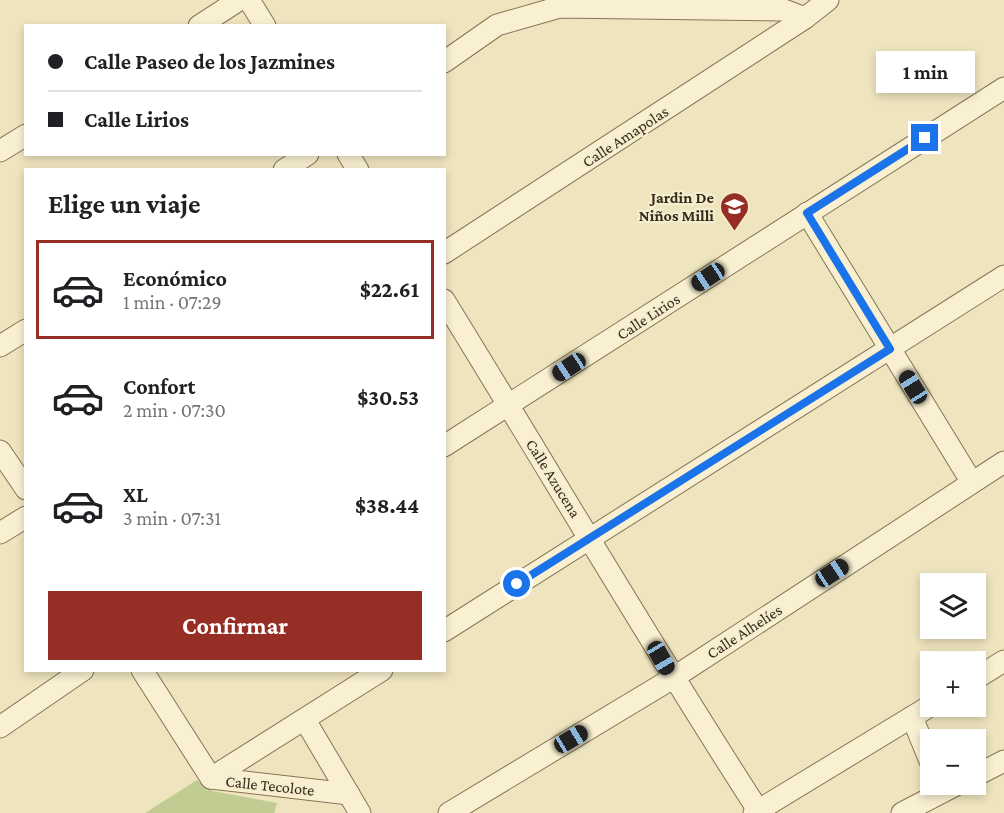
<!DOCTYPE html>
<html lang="es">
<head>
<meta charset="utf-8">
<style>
	body { margin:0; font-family:"Crimson Pro",serif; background:#f6f6f6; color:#202124; height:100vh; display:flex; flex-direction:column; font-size:22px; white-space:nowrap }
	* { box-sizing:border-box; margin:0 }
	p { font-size:20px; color:#757577 }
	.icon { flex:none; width:33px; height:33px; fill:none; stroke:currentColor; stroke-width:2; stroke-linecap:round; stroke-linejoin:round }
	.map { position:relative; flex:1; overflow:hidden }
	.panel { position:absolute; left:24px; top:168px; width:422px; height:504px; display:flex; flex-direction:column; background:#fff; border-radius:0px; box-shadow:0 3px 9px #0003 }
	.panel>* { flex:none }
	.banner { position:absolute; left:24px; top:24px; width:422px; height:132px; border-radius:0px; box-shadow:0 3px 9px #0003; display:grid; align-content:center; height:132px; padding:0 24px; background:#fff }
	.fabs { position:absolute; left:920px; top:573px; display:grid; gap:12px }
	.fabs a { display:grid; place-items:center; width:66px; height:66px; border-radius:0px; background:#fff; box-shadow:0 3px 9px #0003; font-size:30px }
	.end { position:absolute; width:27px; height:27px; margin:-14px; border:8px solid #1a73e8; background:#fff; box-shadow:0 0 0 3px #fff }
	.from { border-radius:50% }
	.bubble { position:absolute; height:42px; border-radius:0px; background:#fff; box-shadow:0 3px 9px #0003; font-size:20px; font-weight:700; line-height:42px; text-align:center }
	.car { position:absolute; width:18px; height:36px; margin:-18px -9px; border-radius:8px; box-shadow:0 0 4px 2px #0007; background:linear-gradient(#222 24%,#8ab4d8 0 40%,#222 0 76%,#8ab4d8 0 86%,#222 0) }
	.banner b { display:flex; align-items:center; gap:21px; height:57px; font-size:22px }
	.banner b+b { border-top:2px solid #e0e0e0 }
	.banner i { width:15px; height:15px; background:#202124 }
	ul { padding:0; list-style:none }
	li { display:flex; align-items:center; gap:18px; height:99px; margin:0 12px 9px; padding:0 12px; border:3px solid transparent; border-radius:0px }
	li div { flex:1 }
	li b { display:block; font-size:22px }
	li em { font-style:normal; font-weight:700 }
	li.active { border-color:#962e26 }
	li>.icon { width:54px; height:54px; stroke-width:1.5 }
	h2 { padding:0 24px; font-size:27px; line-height:72px }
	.primary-button { display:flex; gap:12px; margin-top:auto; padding:12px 24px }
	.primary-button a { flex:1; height:69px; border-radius:0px; background:#962e26; color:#fff; font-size:24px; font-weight:700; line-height:69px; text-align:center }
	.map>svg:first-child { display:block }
</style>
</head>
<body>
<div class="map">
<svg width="1004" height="813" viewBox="0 0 1004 813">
	<rect width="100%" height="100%" fill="#eee4be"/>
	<path fill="#c0cc92" d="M 197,780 L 212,791 L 277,803 L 274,813 L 145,813 Z"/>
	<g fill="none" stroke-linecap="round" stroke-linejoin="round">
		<defs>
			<g id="minor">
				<path d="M 249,0 L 265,26"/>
				<path d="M 199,26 L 239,0"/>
				<path d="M 444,62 L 497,25 L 560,7 L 784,10 L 805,18"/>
				<path d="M 0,151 L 26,135"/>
				<path d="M 348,154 L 358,170"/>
				<path d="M 284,170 L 308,154"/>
				<path d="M 807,213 L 971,481"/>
				<path d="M 444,253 L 805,18 L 828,0"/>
				<path d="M 444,300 C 549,470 649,642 758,810"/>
				<path d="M 0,346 L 26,330"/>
				<path d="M 444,446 L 1004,88"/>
				<path d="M 0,451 L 26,489"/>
				<path d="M 0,533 L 26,517"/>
				<path d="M 444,631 L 1004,276"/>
				<path d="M 142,670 L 211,778"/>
				<path d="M 975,679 L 1004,661"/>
				<path d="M 912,717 L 930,761"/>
				<path d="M 305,720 L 360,813"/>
				<path d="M 0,727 L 83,670"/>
				<path d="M 975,776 L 1004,761"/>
				<path d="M 211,778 L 382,670"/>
				<path d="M 211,778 L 349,794"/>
				<path d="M 449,813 L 673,678 L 1004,462"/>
				<path d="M 754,813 L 930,706"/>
				<path d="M 902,813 L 958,784"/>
			</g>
		</defs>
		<use href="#minor" stroke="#867457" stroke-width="23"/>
		<use href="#minor" stroke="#f9f0d1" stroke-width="21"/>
	</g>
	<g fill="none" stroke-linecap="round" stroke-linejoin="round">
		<path stroke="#1a73e8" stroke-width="8" d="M 517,584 L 890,349 L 807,213 L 925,138"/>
	</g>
	<defs>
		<symbol id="school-pin" viewBox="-11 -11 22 30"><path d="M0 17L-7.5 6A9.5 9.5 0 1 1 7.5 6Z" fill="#962e26" stroke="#f5edce"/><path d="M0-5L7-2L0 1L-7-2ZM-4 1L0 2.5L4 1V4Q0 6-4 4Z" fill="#fff"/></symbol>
	</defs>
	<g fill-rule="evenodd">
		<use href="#school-pin" x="718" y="190" width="33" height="45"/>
	</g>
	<g text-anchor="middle" stroke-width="4.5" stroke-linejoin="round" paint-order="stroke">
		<g font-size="16" fill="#352a1c" stroke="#f5edce">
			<text transform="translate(625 136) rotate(-33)" y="6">Calle Amapolas</text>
			<text transform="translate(648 316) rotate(-33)" y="6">Calle Lirios</text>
			<text transform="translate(554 478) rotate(58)" y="6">Calle Azucena</text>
			<text transform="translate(744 631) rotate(-33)" y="6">Calle Alhelíes</text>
			<text transform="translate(270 785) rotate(6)" y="6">Calle Tecolote</text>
		</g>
		<g font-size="16" font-weight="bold" fill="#352a1c" stroke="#f5edce" text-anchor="end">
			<text x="714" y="203">Jardin De<tspan x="714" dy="18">Niños Milli</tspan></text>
		</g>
	</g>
</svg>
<div class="fabs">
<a><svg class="icon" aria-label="layers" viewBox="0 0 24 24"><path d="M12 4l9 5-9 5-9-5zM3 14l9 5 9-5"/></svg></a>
<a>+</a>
<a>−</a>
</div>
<i class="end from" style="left:517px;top:584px"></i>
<i class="end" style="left:925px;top:138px"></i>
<div class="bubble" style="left:876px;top:51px;width:99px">1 min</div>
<i class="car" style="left:708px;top:277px;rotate:237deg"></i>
<i class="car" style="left:569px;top:367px;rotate:237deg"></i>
<i class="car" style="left:913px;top:387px;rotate:328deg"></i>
<i class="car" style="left:832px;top:573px;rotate:57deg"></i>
<i class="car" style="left:661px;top:658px;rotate:150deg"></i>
<i class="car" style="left:571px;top:739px;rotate:59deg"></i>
<div class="banner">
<b><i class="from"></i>Calle Paseo de los Jazmines</b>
<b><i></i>Calle Lirios</b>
</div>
<section class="panel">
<h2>Elige un viaje</h2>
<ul>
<li class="active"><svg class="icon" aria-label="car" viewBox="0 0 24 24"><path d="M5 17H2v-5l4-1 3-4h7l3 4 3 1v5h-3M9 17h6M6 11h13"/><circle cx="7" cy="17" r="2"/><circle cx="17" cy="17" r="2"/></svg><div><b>Económico</b><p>1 min · 07:29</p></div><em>$22.61</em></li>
<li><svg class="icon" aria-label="car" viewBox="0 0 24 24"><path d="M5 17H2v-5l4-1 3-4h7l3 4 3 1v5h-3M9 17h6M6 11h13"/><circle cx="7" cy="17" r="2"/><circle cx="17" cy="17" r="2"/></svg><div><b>Confort</b><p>2 min · 07:30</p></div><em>$30.53</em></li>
<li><svg class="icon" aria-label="car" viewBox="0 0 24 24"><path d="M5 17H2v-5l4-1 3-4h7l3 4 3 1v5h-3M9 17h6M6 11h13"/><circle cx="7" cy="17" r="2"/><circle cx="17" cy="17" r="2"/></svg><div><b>XL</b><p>3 min · 07:31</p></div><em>$38.44</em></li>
</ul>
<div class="primary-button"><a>Confirmar</a></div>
</section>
</div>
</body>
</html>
